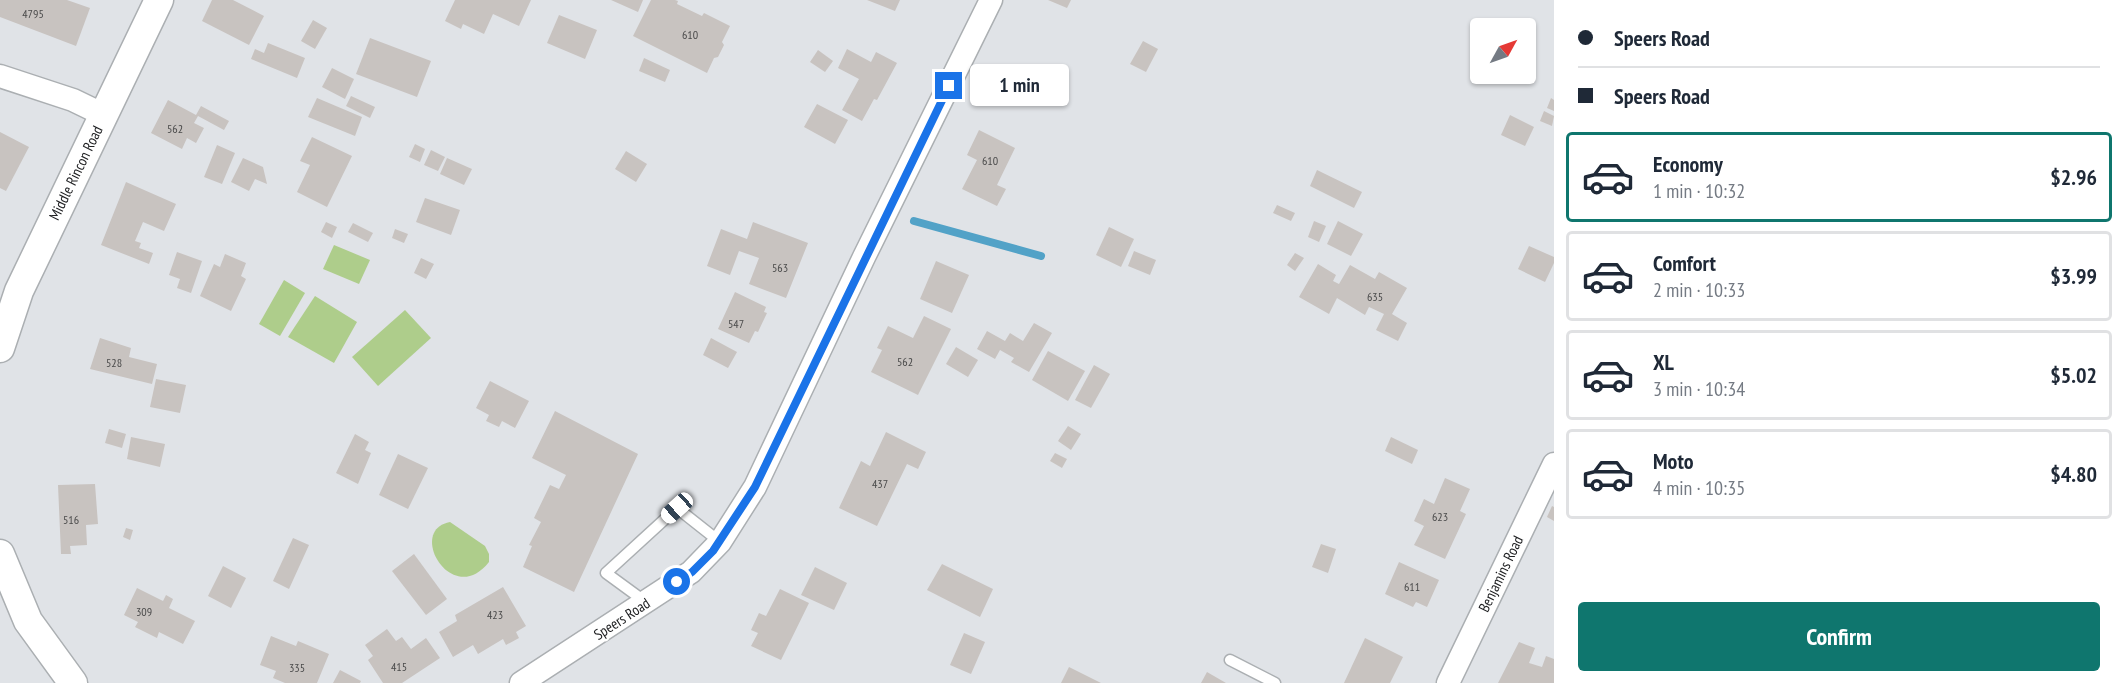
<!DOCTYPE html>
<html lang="en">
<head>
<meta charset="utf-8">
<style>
	body { margin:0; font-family:"PT Sans Narrow",sans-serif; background:#f6f6f7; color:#1f2937; height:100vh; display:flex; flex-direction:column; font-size:22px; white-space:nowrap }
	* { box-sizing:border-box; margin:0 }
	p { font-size:20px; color:#747a83 }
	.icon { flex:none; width:33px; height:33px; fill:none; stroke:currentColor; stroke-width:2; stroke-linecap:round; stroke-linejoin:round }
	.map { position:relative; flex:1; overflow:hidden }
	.drawer { display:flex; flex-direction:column; background:#fff; width:570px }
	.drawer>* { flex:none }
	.top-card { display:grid; align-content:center; height:132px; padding:0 24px; background:#fff }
	.needle { width:39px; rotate:50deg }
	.fabs { position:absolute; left:1470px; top:18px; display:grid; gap:12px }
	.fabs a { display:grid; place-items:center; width:66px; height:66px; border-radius:6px; background:#fff; box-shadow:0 2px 4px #0004; font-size:30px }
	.end { position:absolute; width:27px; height:27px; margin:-14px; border:8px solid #1a73e8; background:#fff; box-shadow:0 0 0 3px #fff }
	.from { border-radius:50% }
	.bubble { position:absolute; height:42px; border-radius:6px; background:#fff; box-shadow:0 2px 4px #0004; font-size:20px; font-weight:700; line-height:42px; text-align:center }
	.car { position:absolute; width:18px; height:36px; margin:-18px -9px; border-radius:8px; box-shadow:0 0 4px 2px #0007; background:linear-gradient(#fff 24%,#345 0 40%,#fff 0 76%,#345 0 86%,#fff 0) }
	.top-card b { display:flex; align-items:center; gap:21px; height:57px; font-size:22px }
	.top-card b+b { border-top:2px solid #e0e1e3 }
	.top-card i { width:15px; height:15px; background:#1f2937 }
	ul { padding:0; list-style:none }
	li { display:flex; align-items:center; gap:18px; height:90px; margin:0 12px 9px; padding:0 12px; border:3px solid #e0e1e3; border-radius:6px }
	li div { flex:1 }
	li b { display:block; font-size:22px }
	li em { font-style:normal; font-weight:700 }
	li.current { border-color:#0f766e }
	li>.icon { width:54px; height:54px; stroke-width:1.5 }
	.cta { display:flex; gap:12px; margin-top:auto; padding:12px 24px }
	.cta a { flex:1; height:69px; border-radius:6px; background:#0f766e; color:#fff; font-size:24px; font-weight:700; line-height:69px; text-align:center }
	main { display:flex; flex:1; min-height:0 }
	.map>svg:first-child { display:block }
</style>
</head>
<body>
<main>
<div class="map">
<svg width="1554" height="683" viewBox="0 0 1554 683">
	<rect width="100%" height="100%" fill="#e0e3e7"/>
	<g fill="#aecd8b">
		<path d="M 334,245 L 370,260 L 359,284 L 323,269 Z"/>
		<path d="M 284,280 L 305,293 L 280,336 L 259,324 Z"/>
		<path d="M 315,296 L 357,322 L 334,363 L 288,337 Z"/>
		<path d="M 405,310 L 431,338 L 378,386 L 352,357 Z"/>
		<path d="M 450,522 L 485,546 L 489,554 L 489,562 C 452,609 406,530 450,522 Z"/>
	</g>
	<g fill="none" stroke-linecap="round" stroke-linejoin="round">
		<path stroke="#52a2c7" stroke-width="8" d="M 914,221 L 1041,256"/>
	</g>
	<g fill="#c8c3c0">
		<path d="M 0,0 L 67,0 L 90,8 L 76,46 L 0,17 Z"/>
		<path d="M 212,0 L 233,0 L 264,16 L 249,45 L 202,21 Z"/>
		<path d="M 455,0 L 531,0 L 519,26 L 493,14 L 484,34 L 463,24 L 461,29 L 445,21 Z"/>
		<path d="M 611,0 L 643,0 L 638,12 Z"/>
		<path d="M 651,0 L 675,0 L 678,1 L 677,4 L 702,16 L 704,13 L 730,26 L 722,42 L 724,45 L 718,57 L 714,58 L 707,73 L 633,36 Z"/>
		<path d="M 867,0 L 900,0 L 895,11 Z"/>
		<path d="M 1048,0 L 1071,0 L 1067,8 Z"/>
		<path d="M 559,15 L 597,30 L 585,59 L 547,43 Z"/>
		<path d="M 313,20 L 327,28 L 315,49 L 301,41 Z"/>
		<path d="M 370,38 L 431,61 L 417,97 L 356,74 Z"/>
		<path d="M 1143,41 L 1158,49 L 1146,72 L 1130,64 Z"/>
		<path d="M 268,43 L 305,58 L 297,78 L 251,59 L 255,49 L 264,53 Z"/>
		<path d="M 847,49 L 871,62 L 876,52 L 897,63 L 877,100 L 874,99 L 862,121 L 842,110 L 859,79 L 838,68 Z"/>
		<path d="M 818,50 L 833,61 L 825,72 L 810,62 Z"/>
		<path d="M 644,58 L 670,70 L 665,82 L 639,71 Z"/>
		<path d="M 332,68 L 354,79 L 345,99 L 322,87 Z"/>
		<path d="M 351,96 L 375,107 L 370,118 L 346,106 Z"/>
		<path d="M 317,98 L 362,117 L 355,136 L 308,117 Z"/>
		<path d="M 1551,98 L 1554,100 L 1554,111 L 1547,108 Z"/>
		<path d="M 168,100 L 196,115 L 201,106 L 229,121 L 224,130 L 198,116 L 194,123 L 204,128 L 196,143 L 187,138 L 182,149 L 151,133 Z"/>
		<path d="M 817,104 L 848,120 L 835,144 L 804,127 Z"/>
		<path d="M 1544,111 L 1554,116 L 1552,126 L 1540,121 Z"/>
		<path d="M 1510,115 L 1534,127 L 1525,146 L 1501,135 Z"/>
		<path d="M 979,130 L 1015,148 L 997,185 L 1006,189 L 997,206 L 962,189 L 977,160 L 967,155 Z"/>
		<path d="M 0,132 L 29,147 L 6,191 L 0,188 Z"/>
		<path d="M 312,137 L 352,156 L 327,207 L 297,192 L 310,165 L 300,161 Z"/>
		<path d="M 415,144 L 425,149 L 420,162 L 409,157 Z"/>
		<path d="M 217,145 L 235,153 L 222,184 L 204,177 Z"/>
		<path d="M 431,150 L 445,157 L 438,171 L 424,165 Z"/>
		<path d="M 626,151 L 647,164 L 636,182 L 615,169 Z"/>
		<path d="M 243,158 L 263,167 L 267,184 L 255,179 L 249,191 L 231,182 Z"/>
		<path d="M 447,158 L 472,169 L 464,185 L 440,174 Z"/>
		<path d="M 1317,170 L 1362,192 L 1354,208 L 1310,186 Z"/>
		<path d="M 126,182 L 176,204 L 164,231 L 143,222 L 135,241 L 141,243 L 139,248 L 153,253 L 149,264 L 101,245 Z"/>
		<path d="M 425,198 L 460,210 L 451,235 L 416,222 Z"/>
		<path d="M 1277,205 L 1295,213 L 1291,221 L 1273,213 Z"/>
		<path d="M 1314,221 L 1326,226 L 1319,242 L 1308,237 Z"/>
		<path d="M 1338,221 L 1363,234 L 1351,256 L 1327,244 Z"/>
		<path d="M 326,222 L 337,227 L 332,238 L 321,232 Z"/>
		<path d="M 753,222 L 808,243 L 786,298 L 749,284 L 759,258 L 739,251 L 730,275 L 707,266 L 721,229 L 747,239 Z"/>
		<path d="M 353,223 L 373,233 L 368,242 L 348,232 Z"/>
		<path d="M 1109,227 L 1134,239 L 1121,267 L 1096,255 Z"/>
		<path d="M 395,229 L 408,234 L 404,243 L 392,238 Z"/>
		<path d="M 1529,246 L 1554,257 L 1554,263 L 1545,282 L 1518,269 Z"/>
		<path d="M 1134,251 L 1156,260 L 1150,275 L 1128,266 Z"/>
		<path d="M 177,252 L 202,261 L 191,293 L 177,288 L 180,279 L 169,275 Z"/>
		<path d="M 1295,253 L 1304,258 L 1295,271 L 1287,265 Z"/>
		<path d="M 225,254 L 246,263 L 241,276 L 246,279 L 231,311 L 200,296 L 214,264 L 220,267 Z"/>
		<path d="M 421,258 L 434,264 L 426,279 L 414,273 Z"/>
		<path d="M 936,261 L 969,275 L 952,313 L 920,299 Z"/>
		<path d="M 1318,264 L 1336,275 L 1333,281 L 1339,284 L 1350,265 L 1375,279 L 1379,272 L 1407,288 L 1392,314 L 1407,323 L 1398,341 L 1376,330 L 1384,314 L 1369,307 L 1365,315 L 1337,298 L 1329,314 L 1299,297 Z"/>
		<path d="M 735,292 L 766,307 L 764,312 L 767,313 L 758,332 L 755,331 L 749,343 L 718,329 Z"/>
		<path d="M 924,316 L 951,329 L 918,395 L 871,372 L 882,350 L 877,348 L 888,326 L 913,338 Z"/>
		<path d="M 1034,323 L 1052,333 L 1029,372 L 1011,362 L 1014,358 L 1000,350 L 995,359 L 977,349 L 987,331 L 1005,341 L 1010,333 L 1023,341 Z"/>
		<path d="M 100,338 L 131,348 L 129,357 L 157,364 L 152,384 L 90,369 Z"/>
		<path d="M 711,338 L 737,352 L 728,368 L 703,355 Z"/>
		<path d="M 956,347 L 978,360 L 968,377 L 946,364 Z"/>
		<path d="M 1048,351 L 1085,371 L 1068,401 L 1032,380 Z"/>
		<path d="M 1094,365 L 1110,374 L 1091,408 L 1075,400 Z"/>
		<path d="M 156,379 L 186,385 L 180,413 L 150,407 Z"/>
		<path d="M 490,381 L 529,401 L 515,428 L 502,421 L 499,427 L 486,421 L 489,415 L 476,408 Z"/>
		<path d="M 555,411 L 638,454 L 574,592 L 523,567 L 532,546 L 529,545 L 541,522 L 534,518 L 550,485 L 559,489 L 566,475 L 532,458 Z"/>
		<path d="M 1068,426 L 1081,434 L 1071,450 L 1058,441 Z"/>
		<path d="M 109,429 L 126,434 L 122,448 L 105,443 Z"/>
		<path d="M 886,432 L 926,452 L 918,469 L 907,464 L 877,526 L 839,508 L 861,461 L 870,466 Z"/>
		<path d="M 355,434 L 369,442 L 365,450 L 371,453 L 358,484 L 336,473 Z"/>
		<path d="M 131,437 L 165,444 L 160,467 L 127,459 Z"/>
		<path d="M 1391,437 L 1418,450 L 1412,464 L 1385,451 Z"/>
		<path d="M 1055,453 L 1067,459 L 1062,468 L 1050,461 Z"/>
		<path d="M 398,454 L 428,468 L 408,509 L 379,495 Z"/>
		<path d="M 1445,478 L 1470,489 L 1460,511 L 1466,514 L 1445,559 L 1414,545 L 1424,526 L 1414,521 L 1424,499 L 1434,504 Z"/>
		<path d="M 95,484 L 98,524 L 86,525 L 87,545 L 70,546 L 71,554 L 61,554 L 58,485 Z"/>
		<path d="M 1552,506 L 1554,507 L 1554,521 L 1547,517 Z"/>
		<path d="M 126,528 L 133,530 L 130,540 L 123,537 Z"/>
		<path d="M 293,538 L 309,545 L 289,589 L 273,581 Z"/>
		<path d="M 1321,544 L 1336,549 L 1328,573 L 1312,567 Z"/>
		<path d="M 414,554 L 447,599 L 426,615 L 392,571 Z"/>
		<path d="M 1399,562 L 1439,580 L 1427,607 L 1416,602 L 1413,607 L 1385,594 Z"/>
		<path d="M 942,564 L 993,589 L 980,617 L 927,590 Z"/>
		<path d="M 223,566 L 246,578 L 231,608 L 208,596 Z"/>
		<path d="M 815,567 L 847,583 L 834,610 L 801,595 Z"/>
		<path d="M 503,587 L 526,626 L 516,632 L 519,638 L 506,645 L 503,639 L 478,654 L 473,645 L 453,657 L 439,632 L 457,621 L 455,615 Z"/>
		<path d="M 137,588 L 163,601 L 166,595 L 173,599 L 169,608 L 195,621 L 183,644 L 159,632 L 157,638 L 135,627 L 138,622 L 124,615 Z"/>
		<path d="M 780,589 L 809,603 L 781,660 L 751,646 L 758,633 L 751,630 L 759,613 L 766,616 Z"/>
		<path d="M 387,629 L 396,641 L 402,637 L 411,649 L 426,638 L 440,658 L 402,683 L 383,683 L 368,660 L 373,656 L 365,645 Z"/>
		<path d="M 964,633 L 985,642 L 971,674 L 950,665 Z"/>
		<path d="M 271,636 L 296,646 L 298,641 L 329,654 L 317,683 L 285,683 L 273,678 L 276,671 L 260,665 Z"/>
		<path d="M 1365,638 L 1403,657 L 1390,683 L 1344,683 Z"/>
		<path d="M 1519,642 L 1535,648 L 1529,663 L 1542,667 L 1546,656 L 1554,659 L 1554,683 L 1498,683 Z"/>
		<path d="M 1069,667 L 1101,683 L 1061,683 Z"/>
		<path d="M 340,670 L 361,681 L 360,683 L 333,683 Z"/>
		<path d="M 1207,672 L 1226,683 L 1201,683 Z"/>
	</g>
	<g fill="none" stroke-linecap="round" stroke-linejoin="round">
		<defs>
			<g id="service">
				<path d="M 647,603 L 606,573 L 677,508 L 720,542"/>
				<path d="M 1230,660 L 1275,683"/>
			</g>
			<g id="minor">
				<path d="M 0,76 L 73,100 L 104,115"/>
				<path d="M 521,683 L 691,572 L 720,542 L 755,487 L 864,257 L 991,0"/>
				<path d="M 1448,683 L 1554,464"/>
			</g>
			<g id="tertiary">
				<path d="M 0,348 L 19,291 L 159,0"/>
				<path d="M 0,554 L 28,621 L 73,683"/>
			</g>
		</defs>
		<use href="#service" stroke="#abafb2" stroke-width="13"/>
		<use href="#minor" stroke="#abafb2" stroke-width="25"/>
		<use href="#tertiary" stroke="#abafb2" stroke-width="31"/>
		<use href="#service" stroke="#fff" stroke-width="10"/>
		<use href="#minor" stroke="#fff" stroke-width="22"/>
		<use href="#tertiary" stroke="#fff" stroke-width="28"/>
	</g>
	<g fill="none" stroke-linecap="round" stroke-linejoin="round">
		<path stroke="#1a73e8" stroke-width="8" d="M 677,582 L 692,572 L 713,551 L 755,487 L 949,86"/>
	</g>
	<g text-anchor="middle" stroke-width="4.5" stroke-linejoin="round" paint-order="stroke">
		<g font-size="12" fill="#4a4a4a">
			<text x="33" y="18">4795</text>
			<text x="690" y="39">610</text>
			<text x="175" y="133">562</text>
			<text x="990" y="165">610</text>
			<text x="780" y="272">563</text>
			<text x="1375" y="301">635</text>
			<text x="736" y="328">547</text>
			<text x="905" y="366">562</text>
			<text x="114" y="367">528</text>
			<text x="880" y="488">437</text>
			<text x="1440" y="521">623</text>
			<text x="71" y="524">516</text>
			<text x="1412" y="591">611</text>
			<text x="144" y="616">309</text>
			<text x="495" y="619">423</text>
			<text x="399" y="671">415</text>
			<text x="297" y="672">335</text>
		</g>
		<g font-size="15" fill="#202123" stroke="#fff">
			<text transform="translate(76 173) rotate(-64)" y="5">Middle Rincon Road</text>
			<text transform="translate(1501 574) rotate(-64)" y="5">Benjamins Road</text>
			<text transform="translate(622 619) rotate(-33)" y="5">Speers Road</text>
		</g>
	</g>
</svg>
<div class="fabs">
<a><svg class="needle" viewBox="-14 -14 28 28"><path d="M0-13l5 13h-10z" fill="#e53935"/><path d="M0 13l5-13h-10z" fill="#747a83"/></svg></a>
</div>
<i class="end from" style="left:677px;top:582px"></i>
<i class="end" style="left:949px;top:86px"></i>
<div class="bubble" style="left:970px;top:64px;width:99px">1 min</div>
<i class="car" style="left:677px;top:508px;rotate:228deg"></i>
</div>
<section class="drawer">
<div class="top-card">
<b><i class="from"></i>Speers Road</b>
<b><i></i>Speers Road</b>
</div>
<ul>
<li class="current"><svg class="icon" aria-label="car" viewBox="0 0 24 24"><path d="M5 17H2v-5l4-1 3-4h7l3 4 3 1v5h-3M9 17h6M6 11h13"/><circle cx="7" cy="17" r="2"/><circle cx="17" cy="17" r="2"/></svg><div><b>Economy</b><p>1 min · 10:32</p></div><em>$2.96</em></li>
<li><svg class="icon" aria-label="car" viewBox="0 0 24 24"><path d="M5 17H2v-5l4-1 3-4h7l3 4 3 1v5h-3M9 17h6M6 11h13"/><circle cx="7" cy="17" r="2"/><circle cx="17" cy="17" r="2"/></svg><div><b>Comfort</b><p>2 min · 10:33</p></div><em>$3.99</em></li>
<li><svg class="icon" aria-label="car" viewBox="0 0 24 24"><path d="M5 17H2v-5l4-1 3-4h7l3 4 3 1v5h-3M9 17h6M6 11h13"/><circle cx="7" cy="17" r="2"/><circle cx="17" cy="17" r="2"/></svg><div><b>XL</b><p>3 min · 10:34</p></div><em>$5.02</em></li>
<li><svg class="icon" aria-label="car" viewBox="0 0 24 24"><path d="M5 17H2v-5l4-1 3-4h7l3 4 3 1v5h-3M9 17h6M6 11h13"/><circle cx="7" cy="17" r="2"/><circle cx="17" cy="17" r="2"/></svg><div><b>Moto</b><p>4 min · 10:35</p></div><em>$4.80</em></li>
</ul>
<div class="cta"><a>Confirm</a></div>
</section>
</main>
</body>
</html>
